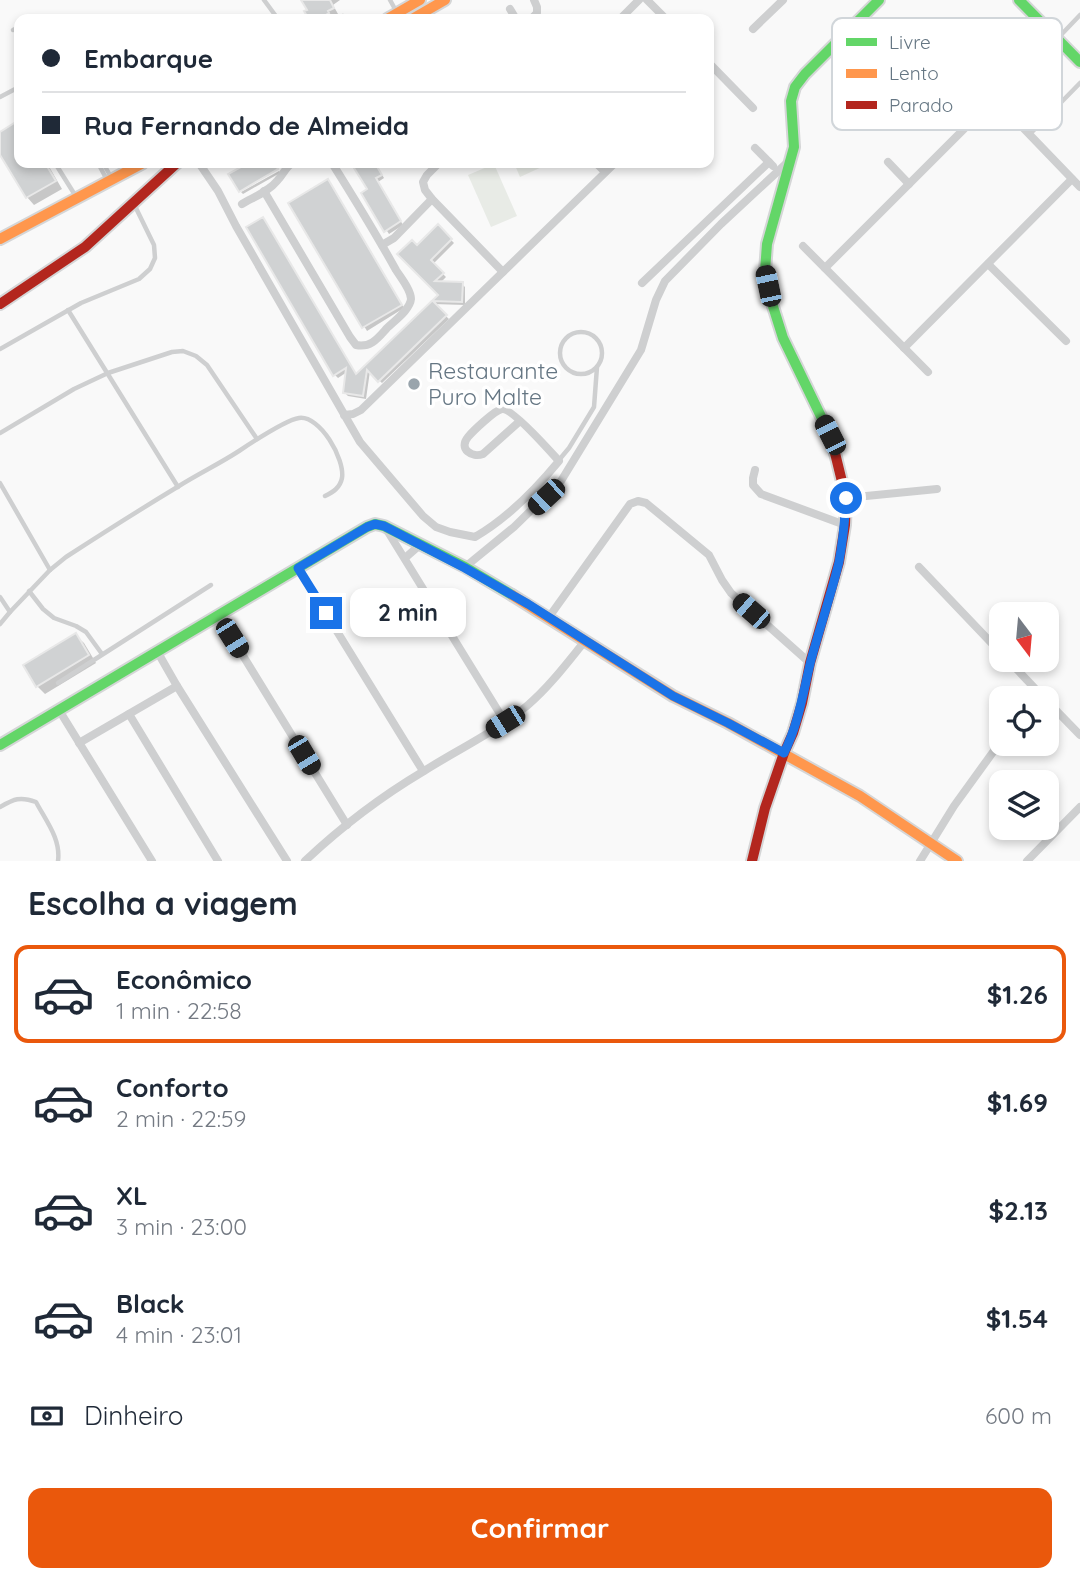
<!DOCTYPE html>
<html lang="pt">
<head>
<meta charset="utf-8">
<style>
	body { margin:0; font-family:Quicksand,sans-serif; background:#f6f6f7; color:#1f2937; height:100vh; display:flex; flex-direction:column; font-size:26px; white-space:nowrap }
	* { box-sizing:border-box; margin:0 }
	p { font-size:23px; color:#747a83 }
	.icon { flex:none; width:38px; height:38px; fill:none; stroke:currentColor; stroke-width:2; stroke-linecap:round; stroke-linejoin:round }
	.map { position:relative; height:861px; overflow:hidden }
	.sheet { display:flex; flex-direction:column; background:#fff; flex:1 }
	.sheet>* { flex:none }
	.top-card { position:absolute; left:14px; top:14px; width:700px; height:154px; border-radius:14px; box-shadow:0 4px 10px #0003; display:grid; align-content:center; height:154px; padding:0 28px; background:#fff }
	.needle { width:46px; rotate:164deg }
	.buttons { position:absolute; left:989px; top:602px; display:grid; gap:14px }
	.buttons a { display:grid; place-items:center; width:70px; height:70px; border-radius:14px; background:#fff; box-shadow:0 4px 10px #0003; font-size:35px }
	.end { position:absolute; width:32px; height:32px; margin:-16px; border:9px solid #1a73e8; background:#fff; box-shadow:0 0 0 4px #fff }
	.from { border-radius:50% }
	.bubble { position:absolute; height:49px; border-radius:14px; background:#fff; box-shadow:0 4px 10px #0003; font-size:23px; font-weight:700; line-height:49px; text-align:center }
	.car { position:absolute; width:21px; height:42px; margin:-21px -10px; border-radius:9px; box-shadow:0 0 5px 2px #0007; background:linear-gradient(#222 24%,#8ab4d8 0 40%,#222 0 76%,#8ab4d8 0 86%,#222 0) }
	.top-card b { display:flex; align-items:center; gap:24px; height:66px; font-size:26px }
	.top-card b+b { border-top:2px solid #e0e1e3 }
	.top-card i { width:18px; height:18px; background:#1f2937 }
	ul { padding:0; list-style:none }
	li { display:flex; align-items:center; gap:21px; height:98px; margin:0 14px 10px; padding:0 14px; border:4px solid transparent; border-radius:14px }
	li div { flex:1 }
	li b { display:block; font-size:26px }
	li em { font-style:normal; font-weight:700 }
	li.active { border-color:#ea580c }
	li>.icon { width:63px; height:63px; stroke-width:1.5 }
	h2 { padding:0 28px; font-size:32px; line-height:84px }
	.pay { display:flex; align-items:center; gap:18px; height:77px; padding:0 28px; font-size:26px }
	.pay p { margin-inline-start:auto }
	.action { display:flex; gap:14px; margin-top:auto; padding:14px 28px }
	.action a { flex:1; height:80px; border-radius:14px; background:#ea580c; color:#fff; font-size:28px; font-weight:700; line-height:80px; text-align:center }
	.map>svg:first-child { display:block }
</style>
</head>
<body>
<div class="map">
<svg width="1080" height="861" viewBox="0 0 1080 861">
	<rect width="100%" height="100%" fill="#f9f9f9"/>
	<g fill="#e8ebe6">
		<path d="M 514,163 L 543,163 L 544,166 L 520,177 Z"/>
		<path d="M 494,164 L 517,216 L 491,227 L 468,175 Z"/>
	</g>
	<g fill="#0003">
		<path d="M 303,0 L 340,0 L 333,5 L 338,14 L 332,17 L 333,19 L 311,19 L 307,12 L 309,11 Z"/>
		<path d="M 494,15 L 498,19 L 487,19 Z"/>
		<path d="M 19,122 L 19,163 L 47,163 L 62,189 L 34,205 L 27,197 L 0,151 L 0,134 Z"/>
		<path d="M 252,163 L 288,163 L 239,190 L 231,175 Z"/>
		<path d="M 366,163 L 375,163 L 384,178 L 378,182 L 403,225 L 389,234 L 363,194 L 369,190 L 356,168 Z"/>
		<path d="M 279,171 L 280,173 L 243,194 L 241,192 Z"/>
		<path d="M 331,184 L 404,308 L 367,331 L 291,203 Z"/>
		<path d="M 263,219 L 357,376 L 440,295 L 417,247 L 438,227 L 454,243 L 433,264 L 446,277 L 440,283 L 462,284 L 465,287 L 465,305 L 433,304 L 449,319 L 382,383 L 370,371 L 366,399 L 348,396 L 345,393 L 347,372 L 338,378 L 334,374 Z"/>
		<path d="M 76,636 L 84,643 L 96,663 L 45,694 L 37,686 Z"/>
	</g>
	<g fill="#d0d2d3" stroke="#e8e8e8" stroke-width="2">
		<path d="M 301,0 L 330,0 L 334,8 L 328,11 L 329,13 L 319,19 L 313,19 L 311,16 L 308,18 L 304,11 L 307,10 Z"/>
		<path d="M 19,120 L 19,163 L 45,163 L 56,181 L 26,198 L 0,155 L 0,132 Z"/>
		<path d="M 248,163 L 275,163 L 278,169 L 239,192 L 228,174 Z"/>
		<path d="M 362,163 L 375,163 L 382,175 L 376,178 L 401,221 L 384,232 L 361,193 L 367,189 L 354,168 Z"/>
		<path d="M 328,179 L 402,305 L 362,328 L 288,203 Z"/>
		<path d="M 263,217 L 356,374 L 438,295 L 397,254 L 412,240 L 417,245 L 438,224 L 452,239 L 431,260 L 444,273 L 435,281 L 463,282 L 462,302 L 433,301 L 447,315 L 378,382 L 367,370 L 363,396 L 343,393 L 346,368 L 333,376 L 246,227 Z"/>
		<path d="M 76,633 L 89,655 L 36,687 L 23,665 Z"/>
	</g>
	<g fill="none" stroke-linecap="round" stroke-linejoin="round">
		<defs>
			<g id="fast">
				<path d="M 1019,0 L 1080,62"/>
				<path d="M 835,453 L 830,435 L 783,338 L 771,300 L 765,271 L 767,244 L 794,147 L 791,101 L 795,87 L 805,74 L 879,0"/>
				<path d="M 0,745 L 367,527 L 375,524 L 384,526 L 465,567 L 512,595"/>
			</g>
			<g id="slow">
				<path d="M 387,19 L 420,0"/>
				<path d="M 412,19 L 445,0"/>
				<path d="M 0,239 L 143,163"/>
				<path d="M 512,595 L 673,696 L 728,723 L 860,796 L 957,861"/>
			</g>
			<g id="jam">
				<path d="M 0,304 L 85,247 L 177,163"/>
				<path d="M 752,861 L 765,808 L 784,753 L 793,733 L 802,703 L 810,663 L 839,562 L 845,525 L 846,498 L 835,453"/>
			</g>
		</defs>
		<use href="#fast" stroke="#d5d6d7" stroke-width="14"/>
		<use href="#slow" stroke="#d5d6d7" stroke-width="14"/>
		<use href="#jam" stroke="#d5d6d7" stroke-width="14"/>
		<g stroke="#cecfd0" stroke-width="4.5">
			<path d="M 264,0 L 278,19"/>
			<path d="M 390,0 L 395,9"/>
			<path d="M 343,16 L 344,19"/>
			<path d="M 13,30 L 19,27"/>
			<path d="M 1059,37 L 1080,15"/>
			<path d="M 0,97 L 19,87"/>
			<path d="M 1030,134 L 1080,83"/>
			<path d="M 55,163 L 75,195"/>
			<path d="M 98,163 L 107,180"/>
			<path d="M 103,163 L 111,177"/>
			<path d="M 68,310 L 178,487"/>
			<circle cx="581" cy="353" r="21"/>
			<path d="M 0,349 L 81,303 L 139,279 L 150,269 L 155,258 L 154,245 L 134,204"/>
			<path d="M 0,433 L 74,389 L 108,373 L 172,352 L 183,351 L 196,356 L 207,365 L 257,439"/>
			<path d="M 559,460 L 569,448 L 594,407 L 597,367"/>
			<path d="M 0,483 L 50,570"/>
			<path d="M 29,591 L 43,609 L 54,618 L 76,626 L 86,632 L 102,654"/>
			<path d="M 0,597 L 10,612 L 50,570 L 66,557 C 103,533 141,509 179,486 C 198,474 219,464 239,451 C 251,443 286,420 299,418 C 320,415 345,459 342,478 C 340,488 333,492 325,496"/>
			<path d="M 0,624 L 10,612"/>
			<path d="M 58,683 L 211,585"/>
			<path d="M 0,807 C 14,799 20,796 36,802 C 46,821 61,839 58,861"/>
		</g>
		<g stroke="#cecfd0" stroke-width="8">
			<path d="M 647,0 L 666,19"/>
			<path d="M 510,9 L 516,19"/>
			<path d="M 531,19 L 537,13 L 537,7 L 534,0"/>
			<path d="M 620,19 L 639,0"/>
			<path d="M 753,29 L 783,0"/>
			<path d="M 709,63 L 753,108"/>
			<path d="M 975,78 L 1080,187"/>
			<path d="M 755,148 L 773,166"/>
			<path d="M 888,162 L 909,184"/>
			<path d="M 199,163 L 218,191 L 236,226 L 360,442 L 423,516 L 436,527 L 450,532 L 475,537 C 508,518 535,490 559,461 C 550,451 512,408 502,409 C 495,410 473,431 468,437 C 458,449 472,458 483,454 L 520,421"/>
			<path d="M 439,163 L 427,175 L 423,182 L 425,190 L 432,199 L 503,272"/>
			<path d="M 596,163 L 605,172"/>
			<path d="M 264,191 L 350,337 L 356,345 C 371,348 378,338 387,328 C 394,321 410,310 411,299 C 411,290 401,278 396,270 C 376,234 354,198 332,163"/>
			<path d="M 242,204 C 254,197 269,191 277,181 C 283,175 285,168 292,163"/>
			<path d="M 382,245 L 394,238 L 432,199"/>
			<path d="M 803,246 L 928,372"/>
			<path d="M 988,264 L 1066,341"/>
			<path d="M 825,268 L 995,98"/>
			<path d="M 642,283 L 769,162"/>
			<path d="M 904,348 L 1072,179"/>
			<path d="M 344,415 L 353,414 L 361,410 L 615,163"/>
			<path d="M 755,470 L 753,478 L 753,485 L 761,494 L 845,525"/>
			<path d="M 846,498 L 937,489"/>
			<path d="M 385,527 L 505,722"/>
			<path d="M 405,558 L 421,544"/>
			<path d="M 465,567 L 514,527 L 561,481 L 641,350 L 656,300 L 665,281 L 721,224 L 789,161"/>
			<path d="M 919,567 L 1001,653"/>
			<path d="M 298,568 L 423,771"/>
			<path d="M 218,615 L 347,825"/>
			<path d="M 549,617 L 630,504 L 638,501 L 646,503 L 709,555 L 722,580 L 731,593 L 810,663"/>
			<path d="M 157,651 L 177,686 L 287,861"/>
			<path d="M 1008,660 L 1044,698"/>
			<path d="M 1046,700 L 1080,735"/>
			<path d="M 59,710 L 152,861"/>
			<path d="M 129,714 L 218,861"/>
			<path d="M 79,743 L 177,686"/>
			<path d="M 305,861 C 341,827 382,796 424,771 C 459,749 497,731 528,705 C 550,686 567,663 585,641"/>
			<path d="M 920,861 L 954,806 L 1001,741"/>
			<path d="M 1027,861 L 1080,807"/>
		</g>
		<use href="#fast" stroke="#63d668" stroke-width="10"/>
		<use href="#slow" stroke="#ff974d" stroke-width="10"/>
		<use href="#jam" stroke="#b3261e" stroke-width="10"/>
	</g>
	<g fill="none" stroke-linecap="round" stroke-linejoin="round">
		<path stroke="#1a73e8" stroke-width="9" d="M 326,613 L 298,568 L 367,527 L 375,524 L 384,526 L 465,568 L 528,604 L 673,696 L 728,723 L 784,753 C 799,722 803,693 811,660 C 820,627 831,595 839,562 C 843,540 845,519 846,498"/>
	</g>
	<circle fill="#99a4ac" stroke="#fff" stroke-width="2.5" cx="414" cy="384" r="7"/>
	<g text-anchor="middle" stroke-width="7" stroke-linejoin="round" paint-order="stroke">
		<g font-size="23" fill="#657683" stroke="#fff" text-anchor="start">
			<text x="428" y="379">Restaurante<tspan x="428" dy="26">Puro Malte</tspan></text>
		</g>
	</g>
	<rect x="832" y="18" width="230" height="112" rx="10" fill="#fff" stroke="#d1d6da" stroke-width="2"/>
	<rect x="846" y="38" width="31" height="8" fill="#63d668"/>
	<rect x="846" y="69" width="31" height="9" fill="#ff974d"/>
	<rect x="846" y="101" width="31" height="8" fill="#b3261e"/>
	<g font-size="19" fill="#657683">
		<text x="889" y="49">Livre</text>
		<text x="889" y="80">Lento</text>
		<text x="889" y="112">Parado</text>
	</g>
</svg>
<div class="buttons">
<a><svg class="needle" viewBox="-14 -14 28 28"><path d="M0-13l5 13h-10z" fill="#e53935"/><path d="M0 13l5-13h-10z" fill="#747a83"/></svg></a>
<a><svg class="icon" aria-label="locate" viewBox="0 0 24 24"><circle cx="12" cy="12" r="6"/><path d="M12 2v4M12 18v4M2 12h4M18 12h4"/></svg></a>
<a><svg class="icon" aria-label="layers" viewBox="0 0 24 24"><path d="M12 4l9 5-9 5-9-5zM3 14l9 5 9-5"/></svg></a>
</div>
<i class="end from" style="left:846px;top:498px"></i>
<i class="end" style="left:326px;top:613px"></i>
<div class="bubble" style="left:350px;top:588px;width:116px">2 min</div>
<i class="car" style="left:768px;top:286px;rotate:348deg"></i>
<i class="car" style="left:830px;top:435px;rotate:333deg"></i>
<i class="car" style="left:546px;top:497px;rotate:227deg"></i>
<i class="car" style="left:751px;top:611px;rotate:311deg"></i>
<i class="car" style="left:232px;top:638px;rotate:148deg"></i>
<i class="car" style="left:505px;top:722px;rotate:238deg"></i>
<i class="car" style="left:304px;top:755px;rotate:149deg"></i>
<div class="top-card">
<b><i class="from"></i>Embarque</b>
<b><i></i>Rua Fernando de Almeida</b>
</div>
</div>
<section class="sheet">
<h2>Escolha a viagem</h2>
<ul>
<li class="active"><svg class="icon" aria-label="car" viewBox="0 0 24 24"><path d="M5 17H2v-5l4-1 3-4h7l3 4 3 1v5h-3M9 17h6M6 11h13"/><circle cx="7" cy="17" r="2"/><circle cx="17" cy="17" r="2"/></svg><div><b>Econômico</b><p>1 min · 22:58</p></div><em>$1.26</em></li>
<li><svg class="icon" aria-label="car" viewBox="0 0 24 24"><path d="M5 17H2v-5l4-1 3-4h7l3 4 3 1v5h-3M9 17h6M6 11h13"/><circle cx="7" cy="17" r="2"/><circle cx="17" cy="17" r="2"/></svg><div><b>Conforto</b><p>2 min · 22:59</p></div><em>$1.69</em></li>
<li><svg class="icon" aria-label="car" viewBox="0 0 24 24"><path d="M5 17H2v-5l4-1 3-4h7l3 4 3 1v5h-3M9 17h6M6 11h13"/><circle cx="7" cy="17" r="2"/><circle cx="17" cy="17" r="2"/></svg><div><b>XL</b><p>3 min · 23:00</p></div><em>$2.13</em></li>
<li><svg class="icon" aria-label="car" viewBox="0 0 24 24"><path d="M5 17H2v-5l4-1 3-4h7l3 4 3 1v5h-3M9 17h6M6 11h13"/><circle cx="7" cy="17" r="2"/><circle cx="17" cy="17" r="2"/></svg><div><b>Black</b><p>4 min · 23:01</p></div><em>$1.54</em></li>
</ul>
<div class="pay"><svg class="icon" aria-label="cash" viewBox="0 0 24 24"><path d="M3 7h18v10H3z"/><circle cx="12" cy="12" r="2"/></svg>Dinheiro<p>600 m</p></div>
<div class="action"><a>Confirmar</a></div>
</section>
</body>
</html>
